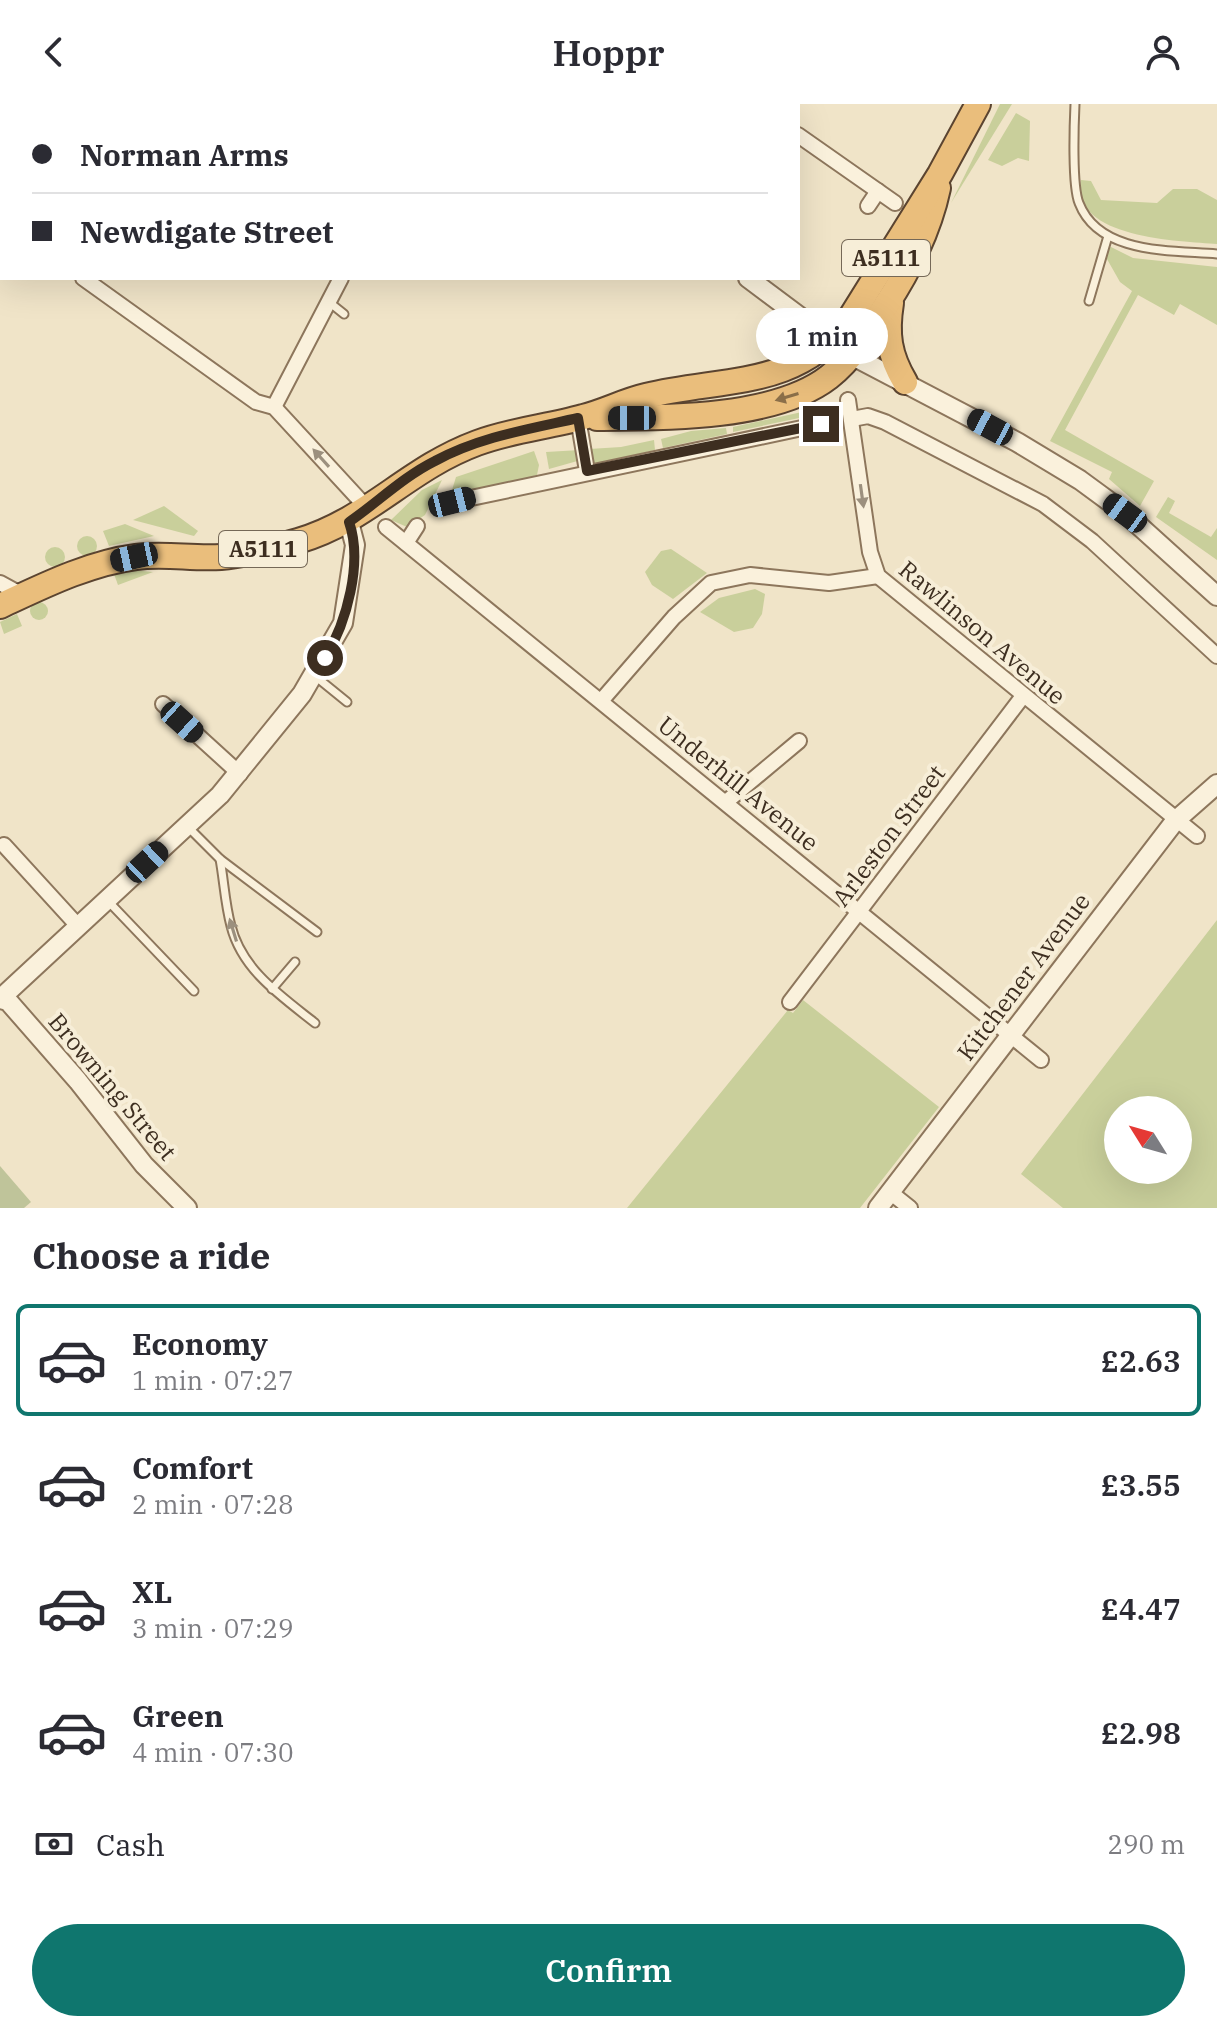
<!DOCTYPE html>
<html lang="en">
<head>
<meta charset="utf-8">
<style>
	body { margin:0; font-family:"IBM Plex Serif",serif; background:#f7f7f7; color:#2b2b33; height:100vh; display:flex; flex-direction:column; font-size:30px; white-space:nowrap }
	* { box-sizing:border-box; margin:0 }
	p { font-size:26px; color:#7c7c81 }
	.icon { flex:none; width:44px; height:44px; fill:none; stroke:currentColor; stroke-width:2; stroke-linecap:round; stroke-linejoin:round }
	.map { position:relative; height:1104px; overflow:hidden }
	.sheet { display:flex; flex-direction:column; background:#fff; flex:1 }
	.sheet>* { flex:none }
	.guide { position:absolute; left:0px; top:0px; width:800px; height:176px; box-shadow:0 8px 32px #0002; display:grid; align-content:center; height:176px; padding:0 32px; background:#fff }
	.needle { width:52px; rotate:307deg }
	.tools { position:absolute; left:1104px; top:992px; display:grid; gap:16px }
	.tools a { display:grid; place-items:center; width:88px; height:88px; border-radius:50%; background:#fff; box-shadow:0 8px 32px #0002; font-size:40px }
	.end { position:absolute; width:36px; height:36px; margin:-18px; border:10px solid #3d2e20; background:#fff; box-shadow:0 0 0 4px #fff }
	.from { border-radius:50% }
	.bubble { position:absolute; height:56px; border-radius:28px; background:#fff; box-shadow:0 8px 32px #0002; font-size:26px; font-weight:600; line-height:56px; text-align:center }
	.car { position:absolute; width:24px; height:48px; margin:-24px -12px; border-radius:10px; box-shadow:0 0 6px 2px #0007; background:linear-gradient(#222 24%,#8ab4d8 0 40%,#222 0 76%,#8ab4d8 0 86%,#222 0) }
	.guide b { display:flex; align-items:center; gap:28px; height:76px; font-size:30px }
	.guide b+b { border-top:2px solid #e1e1e2 }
	.guide i { width:20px; height:20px; background:#2b2b33 }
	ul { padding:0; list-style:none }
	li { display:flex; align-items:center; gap:24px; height:112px; margin:0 16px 12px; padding:0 16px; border:4px solid transparent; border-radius:12px }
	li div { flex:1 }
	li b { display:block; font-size:30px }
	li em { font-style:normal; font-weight:600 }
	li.active { border-color:#0f766e }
	li>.icon { width:72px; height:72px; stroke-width:1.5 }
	h2 { padding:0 32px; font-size:36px; line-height:96px }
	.pay { display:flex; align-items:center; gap:20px; height:88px; padding:0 32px; font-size:30px }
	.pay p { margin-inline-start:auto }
	.button { display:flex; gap:16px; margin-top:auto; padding:16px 32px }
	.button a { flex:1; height:92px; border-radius:48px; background:#0f766e; color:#fff; font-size:32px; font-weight:600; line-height:92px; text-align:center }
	header { display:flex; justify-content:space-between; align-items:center; height:104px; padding:0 32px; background:#fff; font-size:36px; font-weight:600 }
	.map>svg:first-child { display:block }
</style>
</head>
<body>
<header><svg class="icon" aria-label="back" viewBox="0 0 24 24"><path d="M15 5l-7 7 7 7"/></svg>Hoppr<svg class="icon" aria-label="person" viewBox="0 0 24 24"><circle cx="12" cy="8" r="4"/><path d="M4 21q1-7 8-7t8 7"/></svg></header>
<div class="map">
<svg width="1217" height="1104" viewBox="0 0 1217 1104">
	<rect width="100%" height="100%" fill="#f0e4c8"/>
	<g fill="#c9cf9b" fill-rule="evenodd">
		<path d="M 1000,0 L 1012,0 L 951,99 Z"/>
		<path d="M 1016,9 L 1030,17 L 1029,57 L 1018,54 L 1002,62 L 988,56 Z"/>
		<path d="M 1081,76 L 1091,77 L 1101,96 L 1157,99 L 1173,85 L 1197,85 L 1217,96 L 1217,140 C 1181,137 1070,135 1081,76 Z"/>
		<path d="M 1111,143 L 1133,154 L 1217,163 L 1217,221 L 1180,200 L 1174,211 L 1138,191 L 1065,326 L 1154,377 L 1140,402 L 1109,375 L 1112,368 L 1050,337 L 1132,187 L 1120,178 L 1103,148 Z"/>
		<path d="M 802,308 L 804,313 L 733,328 L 733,323 Z"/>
		<path d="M 726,324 L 727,330 L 663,344 L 661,335 L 691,327 Z"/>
		<path d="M 654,336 L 655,346 L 591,361 L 589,345 L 621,343 Z"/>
		<path d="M 580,346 L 581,356 L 549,365 L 546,348 Z"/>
		<path d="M 534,347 L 539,361 L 537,371 L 449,396 L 456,373 Z"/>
		<path d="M 442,376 L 425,411 L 407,423 L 391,416 L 422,386 Z"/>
		<path d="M 1168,393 L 1175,397 L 1169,409 L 1211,433 L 1217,424 L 1217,456 L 1156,413 Z"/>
		<path d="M 164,402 L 198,427 L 194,432 L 133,416 Z"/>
		<path d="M 125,420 L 154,432 L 109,442 L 103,427 Z"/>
		<circle cx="87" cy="442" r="10"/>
		<circle cx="55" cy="453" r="10"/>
		<path d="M 671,445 L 707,469 L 673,495 L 652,481 L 645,468 L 661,447 Z"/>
		<path d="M 131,466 L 153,468 L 118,481 L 114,470 Z"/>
		<path d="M 755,485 L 765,490 L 762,510 L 753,524 L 734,528 L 700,508 L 719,494 Z"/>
		<circle cx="39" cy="507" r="9"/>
		<path d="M 17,510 L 22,522 L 4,530 L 0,518 Z"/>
		<path d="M 1217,816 L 1217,1104 L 1063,1104 L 1021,1070 ZM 1118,1006 L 1178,1006 L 1178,1066 L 1118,1066 Z"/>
		<path d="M 803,896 L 939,1003 L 860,1104 L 627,1104 L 788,906 L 793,909 Z"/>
	</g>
	<path fill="#bfc49a" d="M 0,1062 L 31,1098 L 24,1104 L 0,1104 Z"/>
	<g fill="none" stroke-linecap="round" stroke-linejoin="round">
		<defs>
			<g id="service">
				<path d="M 357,0 L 359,2"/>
				<path d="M 1075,0 C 1074,21 1072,82 1079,99 C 1099,151 1172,146 1217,150"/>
				<path d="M 182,2 L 184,0"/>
				<path d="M 1089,197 L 1108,132"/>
				<path d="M 329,198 L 344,210"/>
				<path d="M 315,572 L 347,598"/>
				<path d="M 189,724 L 220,755 L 317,828"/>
				<path d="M 220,755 C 224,777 225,800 231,822 C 242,866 281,892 315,919"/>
				<path d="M 107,796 L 194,887"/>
				<path d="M 272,885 L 295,858"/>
			</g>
			<g id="minor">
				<path d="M 209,0 L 211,2"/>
				<path d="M 754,0 L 757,2"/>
				<path d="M 8,2 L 9,0"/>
				<path d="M 450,2 L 452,0"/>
				<path d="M 699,2 L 701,0"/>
				<path d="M 0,13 L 2,10"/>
				<path d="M 798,31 L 895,99"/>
				<path d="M 868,102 L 878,87"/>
				<path d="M 0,114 L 2,116"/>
				<path d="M 83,174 L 256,298 L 274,303 L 368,405"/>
				<path d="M 848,296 L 870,448 L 878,472 L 1197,732"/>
				<path d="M 274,303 L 341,174"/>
				<path d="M 578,314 L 587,367"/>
				<path d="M 852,315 L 868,312 L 885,318 L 1043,400 L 1092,437 L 1217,552"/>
				<path d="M 452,398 L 821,320"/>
				<path d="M 386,423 L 1041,956"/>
				<path d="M 406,439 L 417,422"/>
				<path d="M 0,479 L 22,491"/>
				<path d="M 601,597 L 674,513 L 711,479 L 750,471 L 829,479 L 878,472"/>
				<path d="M 163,600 L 240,670"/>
				<path d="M 726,698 L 799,637"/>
				<path d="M 4,741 L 78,822"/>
				<path d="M 790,898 L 1023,592"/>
				<path d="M 890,1088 L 910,1104"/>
			</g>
			<g id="tertiary">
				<path d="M 547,0 L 549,2"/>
				<path d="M 748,174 L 851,251 L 1017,338 L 1080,376 L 1125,409 L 1217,492"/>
				<path d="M 0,895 L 220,691 L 302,590 L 343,519 L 355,441 L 349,418"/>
				<path d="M 0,895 L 8,897 L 78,977 L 144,1061 L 187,1104"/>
				<path d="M 878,1104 L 1175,717 L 1217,680"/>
			</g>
			<g id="trunk">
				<path d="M 891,199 C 886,230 889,251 905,278"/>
				<path d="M 597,314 C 664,314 775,315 829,273 C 853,254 870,226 886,201 C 909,166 929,126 938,84"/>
				<path d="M 0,502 C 43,482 89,459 136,453 C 165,449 192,455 221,453 C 247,451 273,444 298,437 C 369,416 407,365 477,339 C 511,326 548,323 583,313 C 604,308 624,297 646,292 C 723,273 794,286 849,216 L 940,70 L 978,0"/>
			</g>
		</defs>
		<use href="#service" stroke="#8d765c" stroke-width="11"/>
		<use href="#minor" stroke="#8d765c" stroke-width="18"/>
		<use href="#tertiary" stroke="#8d765c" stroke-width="22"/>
		<use href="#trunk" stroke="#5b4430" stroke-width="28"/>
		<use href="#service" stroke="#faf1dc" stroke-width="7"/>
		<use href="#minor" stroke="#faf1dc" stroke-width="14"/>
		<use href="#tertiary" stroke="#faf1dc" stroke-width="18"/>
		<use href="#trunk" stroke="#eabe7c" stroke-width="24"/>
	</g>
	<defs><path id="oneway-solid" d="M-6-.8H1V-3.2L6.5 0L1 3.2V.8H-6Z" transform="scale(2)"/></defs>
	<use fill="#8b6f49" href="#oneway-solid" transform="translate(787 293) rotate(163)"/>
	<g fill="#9c907e">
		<use href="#oneway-solid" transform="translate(321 354) rotate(-132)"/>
		<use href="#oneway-solid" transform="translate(862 392) rotate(82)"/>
		<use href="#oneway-solid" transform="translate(233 826) rotate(-107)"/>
	</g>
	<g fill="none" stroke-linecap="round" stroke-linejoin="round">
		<path stroke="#3d2e20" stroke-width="10" d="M 325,554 C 347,518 363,458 349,418 C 378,398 403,373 435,357 C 479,333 529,325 578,314 L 587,367 L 821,320"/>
	</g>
	<g text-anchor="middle" stroke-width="8" stroke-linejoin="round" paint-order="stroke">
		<g fill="#f7eed8" stroke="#756857" stroke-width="2">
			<rect x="842" y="136" width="88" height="36" rx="6"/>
			<rect x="219" y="427" width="88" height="36" rx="6"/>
		</g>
		<g font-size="22" font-weight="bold" fill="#3d2e20">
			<text x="886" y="162">A5111</text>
			<text x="263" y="453">A5111</text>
		</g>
		<g font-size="24" fill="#3d2e20" stroke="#f7eed8">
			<text transform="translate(982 529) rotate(40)" y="8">Rawlinson Avenue</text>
			<text transform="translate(738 680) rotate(39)" y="8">Underhill Avenue</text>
			<text transform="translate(889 732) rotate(-53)" y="8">Arleston Street</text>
			<text transform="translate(1024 873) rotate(-53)" y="8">Kitchener Avenue</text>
			<text transform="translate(112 983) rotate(50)" y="8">Browning Street</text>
		</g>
	</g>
</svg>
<div class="tools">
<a><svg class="needle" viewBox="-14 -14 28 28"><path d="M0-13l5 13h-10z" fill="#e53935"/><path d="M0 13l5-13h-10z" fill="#7c7c81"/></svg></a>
</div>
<i class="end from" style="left:325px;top:554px"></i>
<i class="end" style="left:821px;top:320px"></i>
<div class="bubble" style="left:756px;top:204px;width:132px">1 min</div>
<i class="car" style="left:632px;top:314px;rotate:270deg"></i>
<i class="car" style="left:990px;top:323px;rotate:298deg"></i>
<i class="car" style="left:452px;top:398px;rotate:76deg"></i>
<i class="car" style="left:1125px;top:409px;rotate:306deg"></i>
<i class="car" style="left:134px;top:453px;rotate:258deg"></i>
<i class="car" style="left:182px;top:618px;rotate:132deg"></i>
<i class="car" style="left:147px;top:758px;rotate:47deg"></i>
<div class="guide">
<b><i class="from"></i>Norman Arms</b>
<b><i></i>Newdigate Street</b>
</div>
</div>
<section class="sheet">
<h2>Choose a ride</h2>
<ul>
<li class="active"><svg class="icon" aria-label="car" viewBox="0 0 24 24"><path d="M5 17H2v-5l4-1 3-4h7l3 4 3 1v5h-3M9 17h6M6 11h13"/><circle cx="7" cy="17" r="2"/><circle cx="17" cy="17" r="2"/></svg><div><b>Economy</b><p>1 min · 07:27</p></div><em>£2.63</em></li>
<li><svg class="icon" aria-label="car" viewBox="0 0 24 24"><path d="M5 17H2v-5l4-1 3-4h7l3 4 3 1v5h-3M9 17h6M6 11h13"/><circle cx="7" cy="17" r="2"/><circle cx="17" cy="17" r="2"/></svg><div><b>Comfort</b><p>2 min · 07:28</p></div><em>£3.55</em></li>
<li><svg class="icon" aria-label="car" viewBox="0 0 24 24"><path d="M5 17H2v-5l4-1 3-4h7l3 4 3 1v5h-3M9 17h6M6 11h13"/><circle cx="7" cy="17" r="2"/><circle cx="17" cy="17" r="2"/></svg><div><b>XL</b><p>3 min · 07:29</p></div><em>£4.47</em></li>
<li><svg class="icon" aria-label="car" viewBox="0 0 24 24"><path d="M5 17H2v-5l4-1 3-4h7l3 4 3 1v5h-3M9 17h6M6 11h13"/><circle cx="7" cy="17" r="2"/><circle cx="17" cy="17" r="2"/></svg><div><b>Green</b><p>4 min · 07:30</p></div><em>£2.98</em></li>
</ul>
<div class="pay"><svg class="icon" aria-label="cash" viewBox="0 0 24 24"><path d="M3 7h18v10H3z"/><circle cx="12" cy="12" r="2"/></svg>Cash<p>290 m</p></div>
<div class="button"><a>Confirm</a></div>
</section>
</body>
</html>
